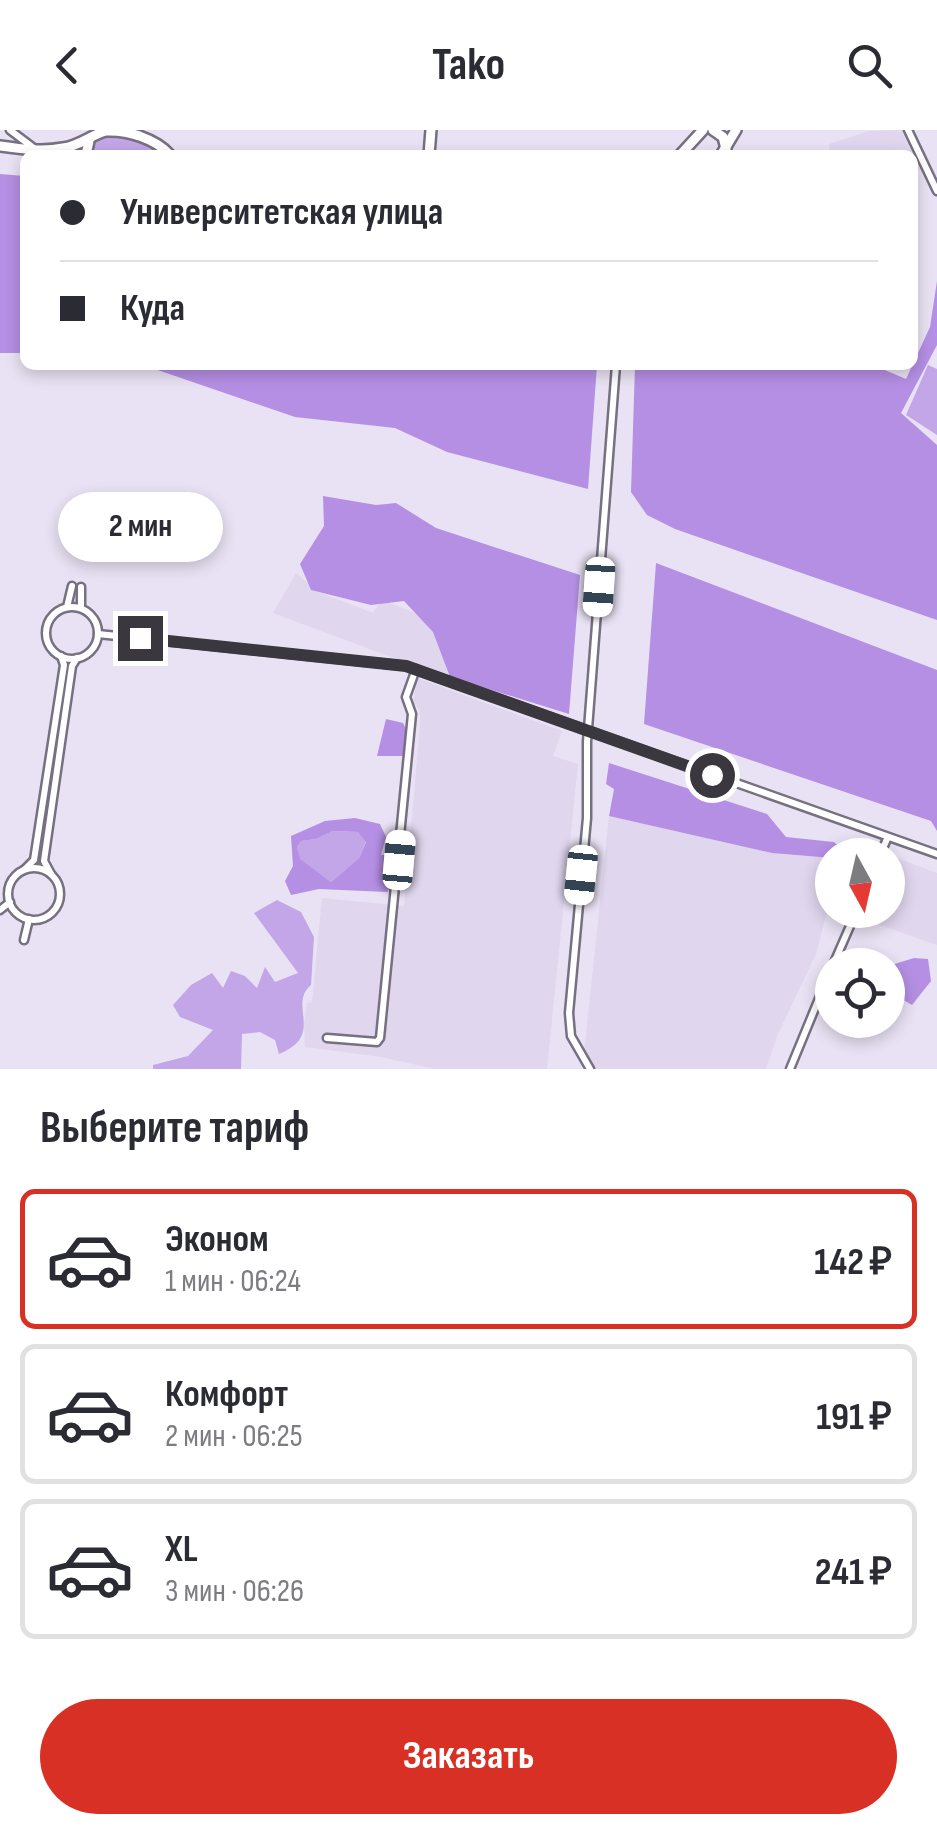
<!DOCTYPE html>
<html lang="ru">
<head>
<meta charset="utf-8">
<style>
	body { margin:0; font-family:"Sofia Sans Condensed",sans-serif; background:#f2f2f3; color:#2b2b33; height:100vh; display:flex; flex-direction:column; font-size:38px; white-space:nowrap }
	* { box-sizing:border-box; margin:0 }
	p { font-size:32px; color:#7c7c81 }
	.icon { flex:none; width:55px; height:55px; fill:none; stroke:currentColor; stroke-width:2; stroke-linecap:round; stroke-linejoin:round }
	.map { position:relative; height:939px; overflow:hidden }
	.sheet { display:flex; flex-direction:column; background:#fff; flex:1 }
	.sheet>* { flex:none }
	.banner { position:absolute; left:20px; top:20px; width:898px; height:220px; border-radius:15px; box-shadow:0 5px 15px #0003; display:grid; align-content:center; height:220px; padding:0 40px; background:#fff }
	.needle { width:65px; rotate:172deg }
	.buttons { position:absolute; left:815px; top:708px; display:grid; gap:20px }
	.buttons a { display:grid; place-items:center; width:90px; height:90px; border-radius:50%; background:#fff; box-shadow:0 5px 15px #0003; font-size:50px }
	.end { position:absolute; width:45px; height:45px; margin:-22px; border:12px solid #3a383e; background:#fff; box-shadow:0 0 0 5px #fff }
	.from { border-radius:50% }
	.bubble { position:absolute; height:70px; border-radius:35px; background:#fff; box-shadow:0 5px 15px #0003; font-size:32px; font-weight:700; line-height:70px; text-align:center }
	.car { position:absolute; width:30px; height:60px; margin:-30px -15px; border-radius:12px; box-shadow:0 0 8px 2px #0007; background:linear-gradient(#fff 24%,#345 0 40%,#fff 0 76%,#345 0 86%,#fff 0) }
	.banner b { display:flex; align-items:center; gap:35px; height:95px; font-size:38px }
	.banner b+b { border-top:2px solid #e1e1e2 }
	.banner i { width:25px; height:25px; background:#2b2b33 }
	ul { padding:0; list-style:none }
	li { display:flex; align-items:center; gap:30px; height:140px; margin:0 20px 15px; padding:0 20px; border:5px solid #e1e1e2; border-radius:15px }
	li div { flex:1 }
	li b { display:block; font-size:38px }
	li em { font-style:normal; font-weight:700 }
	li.current { border-color:#d93025 }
	li>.icon { width:90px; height:90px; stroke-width:1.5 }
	h2 { padding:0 40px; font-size:45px; line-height:120px }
	.primary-button { display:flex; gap:20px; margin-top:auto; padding:20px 40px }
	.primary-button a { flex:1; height:115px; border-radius:60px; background:#d93025; color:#fff; font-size:40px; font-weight:700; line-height:115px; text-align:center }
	header { display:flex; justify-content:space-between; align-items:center; height:130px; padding:0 40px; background:#fff; font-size:45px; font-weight:700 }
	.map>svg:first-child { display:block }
</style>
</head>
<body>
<header><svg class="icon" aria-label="back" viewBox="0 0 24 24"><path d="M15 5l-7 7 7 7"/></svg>Tako<svg class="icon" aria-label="search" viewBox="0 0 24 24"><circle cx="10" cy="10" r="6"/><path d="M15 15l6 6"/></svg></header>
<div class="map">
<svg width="937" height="939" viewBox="0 0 937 939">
	<rect width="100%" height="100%" fill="#e9e2f4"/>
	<g fill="#e0d6ee">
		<path d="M 901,0 L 920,40 L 913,41 L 912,25 L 830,25 L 829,14 L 869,1 Z"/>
		<path d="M 296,443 L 318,462 L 373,483 L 382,470 L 420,485 L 436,505 L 450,549 L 273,483 Z"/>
		<path d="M 417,548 L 562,601 L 553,626 L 578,634 L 547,939 L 435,939 L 381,927 L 305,917 L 304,893 L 307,873 L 312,872 L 322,768 L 404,776 L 420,595 L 420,580 L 413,573 Z"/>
		<path d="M 609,686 L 772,723 L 832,728 L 832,762 L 816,824 L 778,904 L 766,939 L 592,939 L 584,924 Z"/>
		<path d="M 884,723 L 937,743 L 937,815 L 857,787 L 860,780 L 888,780 L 888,725 Z"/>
	</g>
	<g fill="#c2a6e7">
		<path d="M 117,4 L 131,6 L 164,25 L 88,25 L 90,14 Z"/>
		<path d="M 928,235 L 937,239 L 937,305 L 906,285 Z"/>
		<path d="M 333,701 L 358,702 L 366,711 L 359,728 L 331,752 L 299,729 L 297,717 L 301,711 L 316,709 Z"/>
		<path d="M 277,770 L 301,782 L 314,807 L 311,855 C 287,875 326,905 279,924 L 275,910 L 260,902 L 242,904 L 241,939 L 153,939 L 153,935 L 188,926 L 213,900 L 180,887 L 173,875 L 191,855 L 212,843 L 223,858 L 231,841 L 245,846 L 257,858 L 265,837 L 275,852 L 298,843 L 254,783 Z"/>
	</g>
	<g fill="#b58fe4" fill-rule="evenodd">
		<path d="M 0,44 L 25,46 L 25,223 L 0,223 Z"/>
		<path d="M 937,151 L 937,215 L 901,283 L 937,315 L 937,490 L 675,399 L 647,385 L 631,362 L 635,235 L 873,235 L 906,249 L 930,197 Z"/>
		<path d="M 143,235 L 597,235 L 588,359 L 447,322 L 395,298 L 295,287 Z"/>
		<path d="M 323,366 L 376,375 L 396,373 L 436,398 L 580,445 L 569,584 L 450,547 L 433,502 L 404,471 L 371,475 L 311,460 L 300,434 L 324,396 Z"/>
		<path d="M 656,433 L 937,540 L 937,701 L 931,691 L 644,594 Z"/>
		<path d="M 386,589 L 403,593 L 407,601 L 404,626 L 377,626 Z"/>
		<path d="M 609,633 L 767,684 L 786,707 L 834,712 L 848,725 L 832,725 L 832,728 L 772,723 L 609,686 L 614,659 L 606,654 Z"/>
		<path d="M 355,688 L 380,694 L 386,707 L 381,725 L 388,725 L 392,756 L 387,762 L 319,759 L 291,765 L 285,751 L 293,736 L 291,706 L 325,691 ZM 333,701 L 358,702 L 366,712 L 359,728 L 331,752 L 300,729 L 297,717 L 301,711 L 316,709 Z"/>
		<path d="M 914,828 L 928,829 L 931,851 L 912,875 L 888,861 L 888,836 Z"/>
	</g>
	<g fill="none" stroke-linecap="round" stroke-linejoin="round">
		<defs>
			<g id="minor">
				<path d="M 10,0 L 35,19"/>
				<path d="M 908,0 L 937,61"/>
				<path d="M 67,477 L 72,456"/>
				<circle cx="72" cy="503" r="26"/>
				<path d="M 81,478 L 81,457"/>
				<path d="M 98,504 L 406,536 L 937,724"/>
				<path d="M 880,725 L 887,709"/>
				<circle cx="34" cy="764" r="26"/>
				<path d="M 24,740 L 34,730 L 64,535 L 61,526"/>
				<path d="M 51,744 L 44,731 L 72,536 L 77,528"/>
				<path d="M 0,780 L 10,772"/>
				<path d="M 24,810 L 29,789"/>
				<path d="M 833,835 L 857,780"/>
				<path d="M 327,908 L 377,912 L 380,908 L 412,584 L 406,567 L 416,539"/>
				<path d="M 590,939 L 571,906 L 569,883 L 587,688 L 587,612 L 616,235"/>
				<path d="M 790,939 L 832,837"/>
			</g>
			<g id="major">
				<path d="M 713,0 L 723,7 L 726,19"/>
				<path d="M 0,16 C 21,19 42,22 63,18 C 79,16 91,5 106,1 C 128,0 156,9 170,25"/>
				<path d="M 86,25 L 89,11"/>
				<path d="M 429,25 L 431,0"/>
				<path d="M 680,25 L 703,0"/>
				<path d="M 721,25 L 736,0"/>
			</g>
		</defs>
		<use href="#minor" stroke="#767080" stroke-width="11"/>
		<use href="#major" stroke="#767080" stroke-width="14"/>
		<use href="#minor" stroke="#fff" stroke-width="6"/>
		<use href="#major" stroke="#fff" stroke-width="9"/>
	</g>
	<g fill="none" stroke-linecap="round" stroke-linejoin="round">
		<path stroke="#3a383e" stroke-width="12" d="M 140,508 L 406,536 L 712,645"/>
	</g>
</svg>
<div class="buttons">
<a><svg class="needle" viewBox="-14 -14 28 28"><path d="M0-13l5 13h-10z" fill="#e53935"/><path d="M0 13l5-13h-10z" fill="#7c7c81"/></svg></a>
<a><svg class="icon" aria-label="locate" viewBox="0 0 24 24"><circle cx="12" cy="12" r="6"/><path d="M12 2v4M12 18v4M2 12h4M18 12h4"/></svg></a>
</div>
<i class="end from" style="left:712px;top:645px"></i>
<i class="end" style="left:140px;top:508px"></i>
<div class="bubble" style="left:58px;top:362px;width:165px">2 мин</div>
<i class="car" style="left:599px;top:457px;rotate:184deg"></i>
<i class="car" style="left:399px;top:730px;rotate:5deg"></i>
<i class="car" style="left:581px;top:745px;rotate:186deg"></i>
<div class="banner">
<b><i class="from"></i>Университетская улица</b>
<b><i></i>Куда</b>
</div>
</div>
<section class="sheet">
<h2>Выберите тариф</h2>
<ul>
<li class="current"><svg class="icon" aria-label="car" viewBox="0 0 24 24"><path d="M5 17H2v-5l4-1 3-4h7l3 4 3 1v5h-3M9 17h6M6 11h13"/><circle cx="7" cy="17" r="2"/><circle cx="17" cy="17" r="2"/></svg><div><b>Эконом</b><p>1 мин · 06:24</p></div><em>142 ₽</em></li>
<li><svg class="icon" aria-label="car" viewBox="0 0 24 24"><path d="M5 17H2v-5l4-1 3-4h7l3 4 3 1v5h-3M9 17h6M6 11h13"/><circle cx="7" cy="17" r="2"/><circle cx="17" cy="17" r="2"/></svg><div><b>Комфорт</b><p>2 мин · 06:25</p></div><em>191 ₽</em></li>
<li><svg class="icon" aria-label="car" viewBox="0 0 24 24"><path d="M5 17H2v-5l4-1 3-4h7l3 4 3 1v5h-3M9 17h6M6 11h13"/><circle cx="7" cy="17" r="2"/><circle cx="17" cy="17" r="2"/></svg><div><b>XL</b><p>3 мин · 06:26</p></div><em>241 ₽</em></li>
</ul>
<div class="primary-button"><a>Заказать</a></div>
</section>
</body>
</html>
